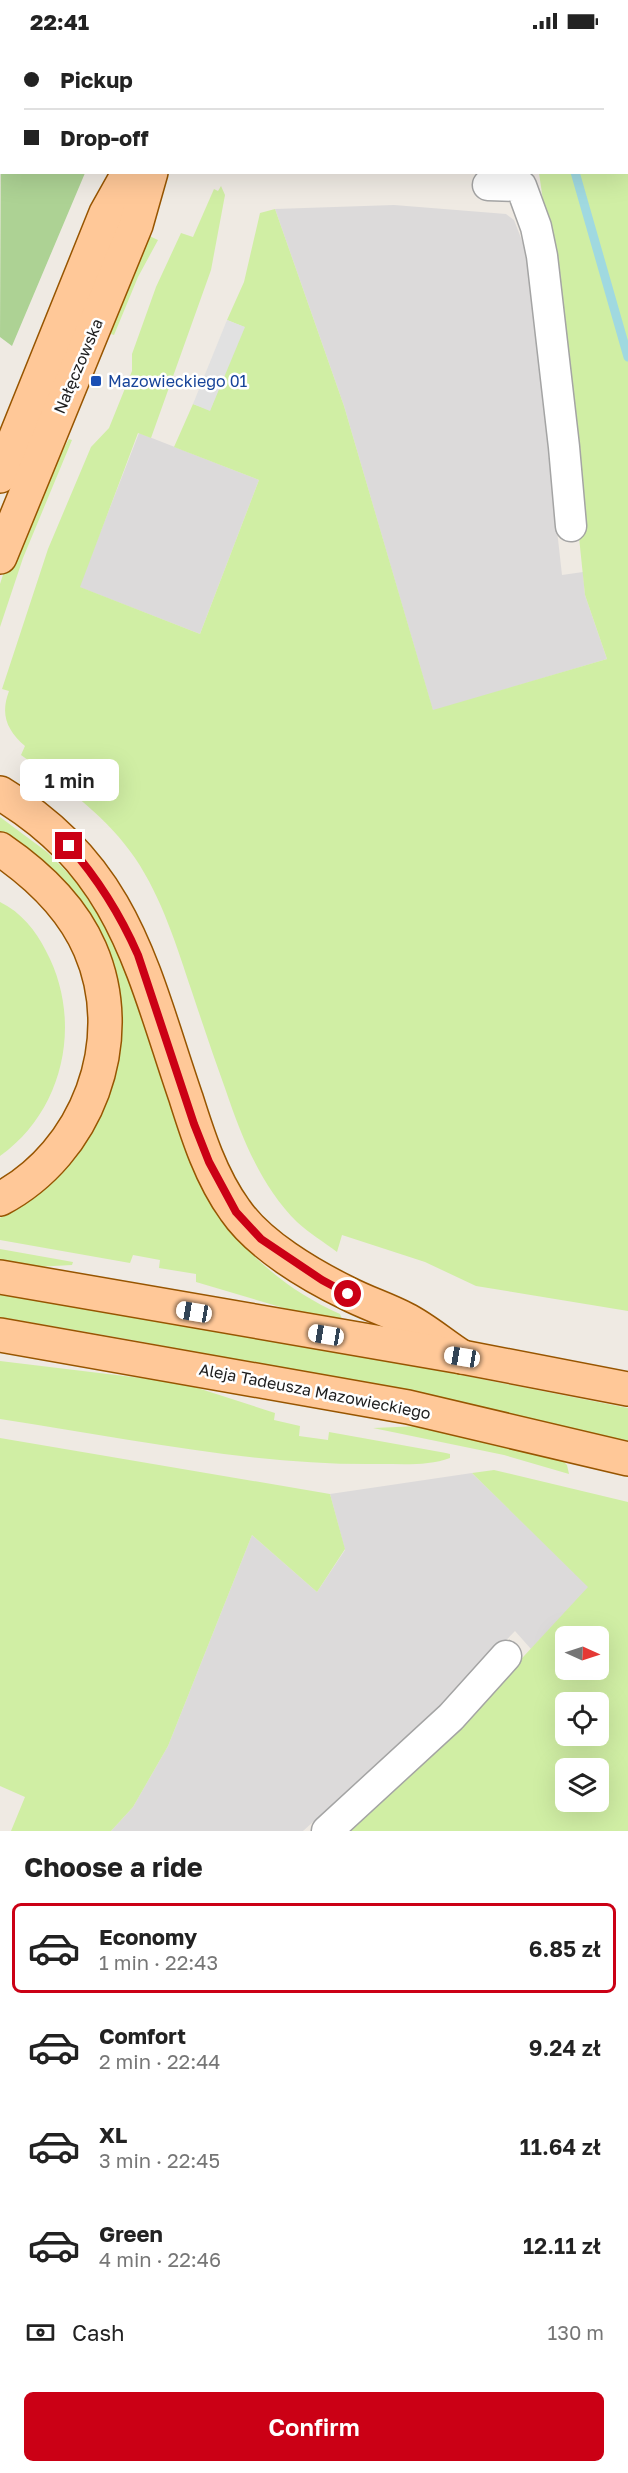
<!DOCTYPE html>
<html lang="en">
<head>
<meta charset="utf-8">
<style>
	body { margin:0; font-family:"Golos Text",sans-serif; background:#f2f2f2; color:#222; height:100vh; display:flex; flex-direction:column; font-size:22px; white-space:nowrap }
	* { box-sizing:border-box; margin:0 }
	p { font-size:20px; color:#767676 }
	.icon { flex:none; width:33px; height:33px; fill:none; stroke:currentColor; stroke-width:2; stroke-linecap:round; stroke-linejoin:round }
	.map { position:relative; height:1789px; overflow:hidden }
	.panel { display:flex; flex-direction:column; background:#fff; flex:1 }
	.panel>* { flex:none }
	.banner { position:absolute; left:0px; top:0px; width:628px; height:132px; box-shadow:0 6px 24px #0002; display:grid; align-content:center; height:132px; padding:0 24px; background:#fff }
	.needle { width:39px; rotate:93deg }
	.buttons { position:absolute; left:555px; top:1584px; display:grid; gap:12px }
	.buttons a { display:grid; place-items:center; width:54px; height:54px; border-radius:9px; background:#fff; box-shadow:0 6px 24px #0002; font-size:30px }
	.end { position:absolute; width:27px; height:27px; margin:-14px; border:8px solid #cb0015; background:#fff; box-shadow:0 0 0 3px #fff }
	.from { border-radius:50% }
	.bubble { position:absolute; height:42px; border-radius:9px; background:#fff; box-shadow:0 6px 24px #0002; font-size:20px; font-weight:600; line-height:42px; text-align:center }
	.car { position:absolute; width:18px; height:36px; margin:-18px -9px; border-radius:8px; box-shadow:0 0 4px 2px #0007; background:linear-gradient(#fff 24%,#345 0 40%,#fff 0 76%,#345 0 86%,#fff 0) }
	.banner b { display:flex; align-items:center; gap:21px; height:57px; font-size:22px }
	.banner b+b { border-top:2px solid #e0e0e0 }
	.banner i { width:15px; height:15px; background:#222 }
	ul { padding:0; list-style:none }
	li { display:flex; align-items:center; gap:18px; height:90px; margin:0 12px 9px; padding:0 12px; border:3px solid transparent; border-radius:9px }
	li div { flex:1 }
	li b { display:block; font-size:22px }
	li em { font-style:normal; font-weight:600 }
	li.active { border-color:#cb0015 }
	li>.icon { width:54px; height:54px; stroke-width:1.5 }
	h2 { padding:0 24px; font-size:27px; line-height:72px }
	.pay { display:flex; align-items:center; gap:15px; height:66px; padding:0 24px; font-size:22px }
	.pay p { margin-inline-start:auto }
	.button { display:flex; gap:12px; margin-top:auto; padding:12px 24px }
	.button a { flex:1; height:69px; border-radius:9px; background:#cb0015; color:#fff; font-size:24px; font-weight:600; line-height:69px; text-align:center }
	.status { display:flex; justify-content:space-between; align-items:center; height:42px; padding:0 30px; background:#fff; direction:ltr }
	.status svg { height:16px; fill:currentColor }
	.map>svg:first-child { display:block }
</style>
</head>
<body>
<div class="status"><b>22:41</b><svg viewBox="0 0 49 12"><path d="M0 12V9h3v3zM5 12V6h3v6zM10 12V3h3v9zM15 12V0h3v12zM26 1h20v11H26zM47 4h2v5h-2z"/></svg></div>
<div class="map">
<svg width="628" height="1789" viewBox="0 0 628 1789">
	<rect width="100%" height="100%" fill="#efeae3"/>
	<g fill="#dcdada">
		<path d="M 394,163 L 506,172 L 514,178 L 526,209 L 562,533 L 583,530 L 585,553 L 607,617 L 433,669 L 344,364 L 275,167 Z"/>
		<path d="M 139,391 L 259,438 L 200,592 L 79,545 Z"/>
		<path d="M 472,1431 L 589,1545 L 531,1607 L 515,1589 L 441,1665 L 303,1789 L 111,1789 L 133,1765 L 168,1704 L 252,1493 L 317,1550 L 345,1508 L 330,1452 Z"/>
	</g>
	<g fill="#d0eea4" fill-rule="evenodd">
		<path d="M 280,0 L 628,0 L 628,1269 L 476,1244 L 425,1220 L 342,1193 L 337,1210 C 324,1200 309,1191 297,1180 C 261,1144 242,1096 226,1049 C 214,1016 203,983 192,950 C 177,905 162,856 135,816 C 106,773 62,743 21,713 L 25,704 C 7,688 0,673 9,649 L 2,647 L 48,507 L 91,405 L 109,386 L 132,329 L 132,312 L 156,245 L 181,191 L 193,195 L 214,147 L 218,149 L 221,144 L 225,153 L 211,228 L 151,396 L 138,391 L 80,545 L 200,592 L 259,438 L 174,405 L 193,362 L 210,368 L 244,285 L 227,278 L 244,240 L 260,171 L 275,167 L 344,364 L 433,668 L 607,617 L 585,553 L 547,186 L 539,131 L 627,130 L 627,2 Z"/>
		<path d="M 145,192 L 158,198 L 138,235 L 114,293 L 111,292 L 113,276 Z"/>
		<path d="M 69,397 L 72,398 L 23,516 L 0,585 L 0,542 L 9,514 L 23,478 Z"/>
		<path d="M 0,775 L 47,810 L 76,839 L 111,893 L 238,1197 C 267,1230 300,1254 340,1272 L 342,1277 L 340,1279 L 304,1272 L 196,1240 L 196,1232 L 159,1226 L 160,1218 L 133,1213 L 130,1221 L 0,1198 L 0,1176 C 64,1140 104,1090 117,1017 C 120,1003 123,980 118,967 C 110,949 96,933 86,916 C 61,876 36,836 11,796 L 0,789 Z"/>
		<path d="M 0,860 C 21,870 36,889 46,909 C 83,978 65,1068 0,1114 Z"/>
		<path d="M 0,1207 L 73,1220 L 72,1223 L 35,1225 L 0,1219 Z"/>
		<path d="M 0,1251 L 436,1328 L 628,1366 L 628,1404 L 417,1353 L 138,1299 L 0,1275 Z"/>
		<path d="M 0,1319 L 182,1341 L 275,1371 L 274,1378 L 300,1384 L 299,1394 L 328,1398 L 329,1390 L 446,1411 L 450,1412 L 450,1416 C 429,1424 404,1422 381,1422 C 254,1424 126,1396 0,1377 Z"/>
		<path d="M 420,1384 L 562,1418 L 567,1423 L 569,1432 L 504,1413 L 373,1386 Z"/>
		<path d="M 0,1396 L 330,1452 L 345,1507 L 317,1550 L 252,1493 L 168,1704 L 133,1765 L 111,1789 L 11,1789 L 25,1755 L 0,1744 Z"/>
		<path d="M 494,1428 L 628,1460 L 628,1789 L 348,1789 L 458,1685 L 588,1545 L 472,1431 ZM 566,1594 L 598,1594 L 598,1628 L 566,1628 ZM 566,1660 L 598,1660 L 598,1694 L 566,1694 ZM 566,1726 L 598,1726 L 598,1760 L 566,1760 Z"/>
	</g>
	<path fill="#add294" d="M 1,71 L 2,130 L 85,131 L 12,304 L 0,295 Z"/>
	<path fill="#e1e1e1" d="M 227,278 L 245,285 L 210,369 L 193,362 Z"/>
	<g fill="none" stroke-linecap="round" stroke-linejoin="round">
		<g stroke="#a0d9e0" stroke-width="9">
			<path d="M 537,0 L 538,2"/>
			<path d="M 575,130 L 628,315"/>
		</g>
		<defs>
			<g id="minor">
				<path d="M 488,143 L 521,144 L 536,185 L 542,214 L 564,405 L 571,484"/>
				<path d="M 327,1789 L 451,1675 L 506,1614"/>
			</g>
			<g id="major">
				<path d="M 196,2 L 196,0"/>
				<path d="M 0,434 L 106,171 L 129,130"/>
				<path d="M 0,515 L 136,183 L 151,130"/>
				<path d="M 0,751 C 125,826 142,928 186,1056 C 198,1094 211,1135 235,1168 C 259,1203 310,1233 347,1251 C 366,1261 386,1267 405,1277 C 425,1287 443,1303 462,1315"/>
				<path d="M 0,807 C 38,833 72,865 90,907 C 130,999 87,1111 0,1157"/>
				<path d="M 0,1235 L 462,1315 L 628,1347"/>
				<path d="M 0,1293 L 408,1365 L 628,1417"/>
			</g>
		</defs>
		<use href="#minor" stroke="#a4a4a4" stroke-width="33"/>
		<use href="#major" stroke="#975500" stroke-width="36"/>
		<use href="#minor" stroke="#fff" stroke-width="30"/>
		<use href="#major" stroke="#ffc898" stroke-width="33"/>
	</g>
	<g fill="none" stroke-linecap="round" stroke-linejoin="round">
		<path stroke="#cb0015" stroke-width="8" d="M 69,804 C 99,838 120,872 138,913 L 194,1082 L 209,1120 L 236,1170 L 261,1197 L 322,1238 L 348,1252"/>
	</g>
	<rect fill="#1a4fb4" stroke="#fff" stroke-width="2" x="90" y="333" width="12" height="12" rx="3"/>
	<g text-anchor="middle" stroke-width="5" stroke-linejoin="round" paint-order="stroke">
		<g font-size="16" fill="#1d1d1d" stroke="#fff">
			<text transform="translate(78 324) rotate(-67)" y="6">Nałęczowska</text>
			<text transform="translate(315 1349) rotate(11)" y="6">Aleja Tadeusza Mazowieckiego</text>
		</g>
		<g font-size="16" fill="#164399" stroke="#fff" text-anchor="start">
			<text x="108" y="345">Mazowieckiego 01</text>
		</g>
	</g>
</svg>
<div class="buttons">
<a><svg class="needle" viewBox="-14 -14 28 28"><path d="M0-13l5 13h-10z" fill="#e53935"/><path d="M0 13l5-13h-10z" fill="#767676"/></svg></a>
<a><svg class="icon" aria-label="locate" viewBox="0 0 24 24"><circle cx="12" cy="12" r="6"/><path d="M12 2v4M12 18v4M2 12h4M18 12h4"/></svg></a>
<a><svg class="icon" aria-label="layers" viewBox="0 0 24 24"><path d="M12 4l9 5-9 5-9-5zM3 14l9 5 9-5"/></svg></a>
</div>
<i class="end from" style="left:348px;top:1252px"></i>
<i class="end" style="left:69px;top:804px"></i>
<div class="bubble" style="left:20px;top:717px;width:99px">1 min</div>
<i class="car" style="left:194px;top:1270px;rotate:280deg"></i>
<i class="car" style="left:326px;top:1293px;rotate:280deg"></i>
<i class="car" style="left:462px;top:1315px;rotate:279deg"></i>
<div class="banner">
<b><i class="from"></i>Pickup</b>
<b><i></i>Drop-off</b>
</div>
</div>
<section class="panel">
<h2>Choose a ride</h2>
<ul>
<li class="active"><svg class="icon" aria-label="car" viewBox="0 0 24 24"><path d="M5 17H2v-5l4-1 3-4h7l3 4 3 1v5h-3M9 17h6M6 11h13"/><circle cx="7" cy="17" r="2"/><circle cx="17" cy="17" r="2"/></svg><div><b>Economy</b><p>1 min · 22:43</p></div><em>6.85 zł</em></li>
<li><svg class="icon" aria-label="car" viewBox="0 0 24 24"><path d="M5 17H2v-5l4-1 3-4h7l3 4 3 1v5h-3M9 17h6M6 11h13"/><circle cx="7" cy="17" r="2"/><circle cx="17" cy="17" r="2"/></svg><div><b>Comfort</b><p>2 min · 22:44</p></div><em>9.24 zł</em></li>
<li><svg class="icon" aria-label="car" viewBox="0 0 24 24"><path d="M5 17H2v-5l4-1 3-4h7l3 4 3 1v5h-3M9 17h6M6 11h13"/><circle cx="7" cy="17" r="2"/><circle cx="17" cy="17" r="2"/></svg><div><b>XL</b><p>3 min · 22:45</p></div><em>11.64 zł</em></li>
<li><svg class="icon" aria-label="car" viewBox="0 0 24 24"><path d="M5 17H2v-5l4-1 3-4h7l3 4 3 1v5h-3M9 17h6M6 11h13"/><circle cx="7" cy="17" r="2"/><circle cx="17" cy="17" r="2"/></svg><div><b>Green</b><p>4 min · 22:46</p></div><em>12.11 zł</em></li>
</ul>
<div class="pay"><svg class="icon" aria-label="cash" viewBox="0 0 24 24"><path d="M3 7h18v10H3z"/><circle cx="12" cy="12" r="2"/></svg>Cash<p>130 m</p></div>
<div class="button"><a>Confirm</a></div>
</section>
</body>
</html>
